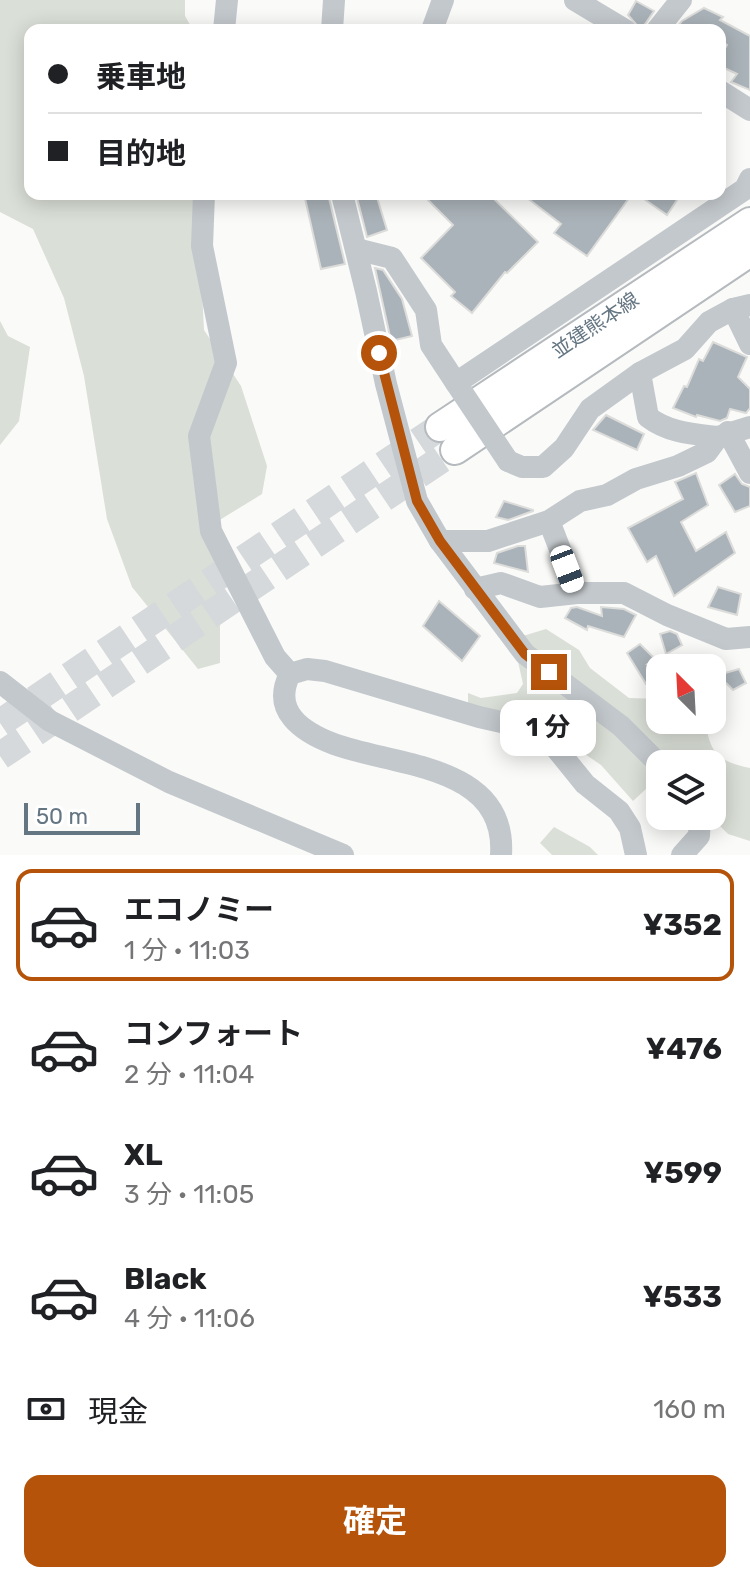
<!DOCTYPE html>
<html lang="ja">
<head>
<meta charset="utf-8">
<style>
	body { margin:0; font-family:Rubik,"Noto Sans JP",sans-serif; background:#f6f6f6; color:#202124; height:100vh; display:flex; flex-direction:column; font-size:30px; white-space:nowrap }
	* { box-sizing:border-box; margin:0 }
	p { font-size:26px; color:#757577 }
	.icon { flex:none; width:44px; height:44px; fill:none; stroke:currentColor; stroke-width:2; stroke-linecap:round; stroke-linejoin:round }
	.map { position:relative; height:855px; overflow:hidden }
	.side { display:flex; flex-direction:column; background:#fff; flex:1 }
	.side>* { flex:none }
	.guide { position:absolute; left:24px; top:24px; width:702px; height:176px; border-radius:16px; box-shadow:0 4px 20px #0003; display:grid; align-content:center; height:176px; padding:0 24px; background:#fff }
	.needle { width:52px; rotate:336deg }
	.buttons { position:absolute; left:646px; top:654px; display:grid; gap:16px }
	.buttons a { display:grid; place-items:center; width:80px; height:80px; border-radius:16px; background:#fff; box-shadow:0 4px 20px #0003; font-size:40px }
	.scale { position:absolute; left:24px; bottom:20px; width:116px; box-sizing:border-box; padding-left:8px; border:4px solid #657683; border-top:0; font-size:22px; line-height:28px; white-space:nowrap; color:#657683; -webkit-text-stroke:6px #fff; paint-order:stroke }
	.end { position:absolute; width:36px; height:36px; margin:-18px; border:10px solid #b45309; background:#fff; box-shadow:0 0 0 4px #fff }
	.from { border-radius:50% }
	.bubble { position:absolute; height:56px; border-radius:16px; background:#fff; box-shadow:0 4px 20px #0003; font-size:26px; font-weight:700; line-height:56px; text-align:center }
	.car { position:absolute; width:24px; height:48px; margin:-24px -12px; border-radius:10px; box-shadow:0 0 6px 2px #0007; background:linear-gradient(#fff 24%,#345 0 40%,#fff 0 76%,#345 0 86%,#fff 0) }
	.guide b { display:flex; align-items:center; gap:28px; height:76px; font-size:30px }
	.guide b+b { border-top:2px solid #e0e0e0 }
	.guide i { width:20px; height:20px; background:#202124 }
	ul { padding:14px 0 0; list-style:none }
	li { display:flex; align-items:center; gap:24px; height:112px; margin:0 16px 12px; padding:0 8px; border:4px solid transparent; border-radius:16px }
	li div { flex:1 }
	li b { display:block; font-size:30px }
	li em { font-style:normal; font-weight:700 }
	li.selected { border-color:#b45309 }
	li>.icon { width:72px; height:72px; stroke-width:1.5 }
	.pay { display:flex; align-items:center; gap:20px; height:88px; padding:0 24px; font-size:30px }
	.pay p { margin-inline-start:auto }
	.primary-button { display:flex; gap:16px; margin-top:auto; padding:16px 24px }
	.primary-button a { flex:1; height:92px; border-radius:16px; background:#b45309; color:#fff; font-size:32px; font-weight:700; line-height:92px; text-align:center }
	.map>svg:first-child { display:block }
</style>
</head>
<body>
<div class="map">
<svg width="750" height="855" viewBox="0 0 750 855">
	<rect width="100%" height="100%" fill="#fafaf8"/>
	<g fill="#dadfd7">
		<path d="M 0,0 L 185,0 L 185,16 L 193,30 L 30,30 L 30,194 L 197,194 L 204,330 L 241,386 L 267,466 L 262,494 L 205,529 L 220,574 L 220,663 L 198,669 L 132,587 L 107,519 L 84,376 L 64,298 L 33,229 L 0,212 Z"/>
		<path d="M 0,321 L 8,336 L 30,347 L 19,421 L 0,445 Z"/>
		<path d="M 546,629 L 579,650 L 590,668 L 629,698 L 660,699 L 660,720 L 705,720 C 710,753 717,761 750,768 L 750,841 L 728,834 L 710,816 L 712,816 L 712,764 L 660,764 L 660,776 L 633,801 L 601,765 L 567,742 L 468,714 L 468,693 L 481,698 L 517,693 L 523,684 L 513,639 Z"/>
		<path d="M 554,827 L 590,847 L 598,855 L 552,855 L 540,843 Z"/>
	</g>
	<g fill="#aab3b9" stroke="#dcdcda" stroke-width="2">
		<path d="M 636,1 L 654,11 L 641,30 L 628,15 Z"/>
		<path d="M 704,8 L 723,17 L 720,20 L 750,36 L 750,90 L 731,82 L 737,74 L 720,66 L 720,56 L 727,45 L 720,40 L 720,30 L 675,30 L 682,21 Z"/>
		<path d="M 304,194 L 328,194 L 345,264 L 321,269 Z"/>
		<path d="M 356,194 L 376,194 L 387,230 L 367,237 Z"/>
		<path d="M 422,194 L 489,194 L 538,242 L 507,273 L 505,272 L 472,313 L 451,296 L 455,292 L 421,258 L 453,225 Z"/>
		<path d="M 522,194 L 632,194 L 587,256 L 554,233 L 561,224 Z"/>
		<path d="M 637,194 L 681,194 L 667,215 Z"/>
		<path d="M 375,268 L 383,270 L 402,299 L 412,336 L 391,341 Z"/>
		<path d="M 713,342 L 747,357 L 738,377 L 750,389 L 750,408 L 746,413 L 730,409 L 727,418 L 720,421 L 697,415 L 696,417 L 673,408 L 684,386 L 687,387 L 699,359 L 703,361 Z"/>
		<path d="M 606,415 L 644,434 L 637,450 L 593,430 Z"/>
		<path d="M 696,473 L 708,505 L 681,522 L 696,551 L 726,532 L 735,553 L 674,596 L 656,556 L 647,562 L 628,528 L 683,499 L 675,482 Z"/>
		<path d="M 735,474 L 742,484 L 750,487 L 750,506 L 735,512 L 719,485 Z"/>
		<path d="M 504,501 L 533,510 L 533,511 L 508,520 L 496,517 Z"/>
		<path d="M 518,546 L 525,546 L 528,572 L 494,563 L 497,553 Z"/>
		<path d="M 718,587 L 741,594 L 737,615 L 708,607 Z"/>
		<path d="M 439,601 L 480,636 L 462,661 L 423,626 Z"/>
		<path d="M 577,607 L 602,616 L 601,607 L 624,609 L 636,615 L 624,637 L 588,626 L 587,630 L 565,618 L 571,608 Z"/>
		<path d="M 670,631 L 677,634 L 682,645 L 666,654 L 660,634 Z"/>
		<path d="M 640,644 L 656,660 L 648,664 L 660,666 L 660,687 L 646,684 L 627,653 Z"/>
		<path d="M 739,669 L 746,683 L 733,690 L 718,675 Z"/>
	</g>
	<g fill="none" stroke-linecap="round" stroke-linejoin="round">
		<g stroke="#d5d9db" stroke-width="28" stroke-dasharray="28 14" stroke-linecap="butt">
			<path d="M 0,723 L 440,427"/>
			<path d="M 0,756 L 455,450"/>
		</g>
		<defs>
			<g id="major">
				<path d="M 440,427 L 750,222"/>
				<path d="M 455,450 L 750,252"/>
			</g>
		</defs>
		<use href="#major" stroke="#b5babe" stroke-width="32"/>
		<g stroke="#c3c8cc" stroke-width="22">
			<path d="M 575,0 L 625,30"/>
			<path d="M 224,30 L 227,0"/>
			<path d="M 332,30 L 334,0"/>
			<path d="M 432,30 L 443,0"/>
			<path d="M 657,30 L 681,0"/>
			<path d="M 720,91 L 750,110"/>
			<path d="M 204,194 L 202,246 L 226,363 L 199,436 L 211,531 L 275,657 L 290,674"/>
			<path d="M 342,194 L 366,291 L 386,384 L 417,501 L 440,541 L 525,654 L 621,726 L 660,765"/>
			<path d="M 356,249 L 392,258 L 426,310 L 431,345 L 456,383 L 745,189 L 750,179"/>
			<path d="M 733,309 L 750,344"/>
			<path d="M 640,373 L 685,349 L 709,322 L 733,309 L 750,305"/>
			<path d="M 728,432 L 750,473"/>
			<path d="M 508,461 L 522,467 L 543,467 L 564,448 L 590,409 L 640,373 L 648,417 C 669,433 693,434 718,437"/>
			<path d="M 549,521 L 577,593"/>
			<path d="M 440,541 L 488,541 L 549,521 L 580,501 L 607,495 L 636,479 L 678,466 L 707,452 L 718,437 L 750,427"/>
			<path d="M 475,589 L 501,583 L 540,597 L 577,593 L 624,593 L 667,615 L 726,639 L 750,637"/>
			<path d="M 0,682 L 50,721 L 169,782 L 343,855"/>
			<path d="M 501,855 C 507,764 393,766 334,744 C 302,732 271,711 290,674 L 307,669 L 325,671 L 479,717 L 528,728 L 551,742 L 585,784 L 619,811 L 630,828 L 636,855"/>
			<path d="M 682,855 L 699,836 L 700,816"/>
		</g>
		<use href="#major" stroke="#fff" stroke-width="28"/>
		<path stroke="#c3c8cc" stroke-width="22" d="M 456,383 L 508,461"/>
	</g>
	<g fill="none" stroke-linecap="round" stroke-linejoin="round">
		<path stroke="#b45309" stroke-width="10" d="M 379,353 L 417,501 L 440,541 L 525,654 L 549,672"/>
	</g>
	<g text-anchor="middle" stroke-width="8" stroke-linejoin="round" paint-order="stroke">
		<g font-size="20" fill="#657683" stroke="#fff">
			<text transform="translate(595 325) rotate(-34)" y="7">並建熊本線</text>
		</g>
	</g>
</svg>
<div class="buttons">
<a><svg class="needle" viewBox="-14 -14 28 28"><path d="M0-13l5 13h-10z" fill="#e53935"/><path d="M0 13l5-13h-10z" fill="#757577"/></svg></a>
<a><svg class="icon" aria-label="layers" viewBox="0 0 24 24"><path d="M12 4l9 5-9 5-9-5zM3 14l9 5 9-5"/></svg></a>
</div>
<div class="scale">50 m</div>
<i class="end from" style="left:379px;top:353px"></i>
<i class="end" style="left:549px;top:672px"></i>
<div class="bubble" style="left:500px;top:700px;width:96px">1 分</div>
<i class="car" style="left:567px;top:569px;rotate:159deg"></i>
<div class="guide">
<b><i class="from"></i>乗車地</b>
<b><i></i>目的地</b>
</div>
</div>
<section class="side">
<ul>
<li class="selected"><svg class="icon" aria-label="car" viewBox="0 0 24 24"><path d="M5 17H2v-5l4-1 3-4h7l3 4 3 1v5h-3M9 17h6M6 11h13"/><circle cx="7" cy="17" r="2"/><circle cx="17" cy="17" r="2"/></svg><div><b>エコノミー</b><p>1 分 · 11:03</p></div><em>¥352</em></li>
<li><svg class="icon" aria-label="car" viewBox="0 0 24 24"><path d="M5 17H2v-5l4-1 3-4h7l3 4 3 1v5h-3M9 17h6M6 11h13"/><circle cx="7" cy="17" r="2"/><circle cx="17" cy="17" r="2"/></svg><div><b>コンフォート</b><p>2 分 · 11:04</p></div><em>¥476</em></li>
<li><svg class="icon" aria-label="car" viewBox="0 0 24 24"><path d="M5 17H2v-5l4-1 3-4h7l3 4 3 1v5h-3M9 17h6M6 11h13"/><circle cx="7" cy="17" r="2"/><circle cx="17" cy="17" r="2"/></svg><div><b>XL</b><p>3 分 · 11:05</p></div><em>¥599</em></li>
<li><svg class="icon" aria-label="car" viewBox="0 0 24 24"><path d="M5 17H2v-5l4-1 3-4h7l3 4 3 1v5h-3M9 17h6M6 11h13"/><circle cx="7" cy="17" r="2"/><circle cx="17" cy="17" r="2"/></svg><div><b>Black</b><p>4 分 · 11:06</p></div><em>¥533</em></li>
</ul>
<div class="pay"><svg class="icon" aria-label="cash" viewBox="0 0 24 24"><path d="M3 7h18v10H3z"/><circle cx="12" cy="12" r="2"/></svg>現金<p>160 m</p></div>
<div class="primary-button"><a>確定</a></div>
</section>
</body>
</html>
